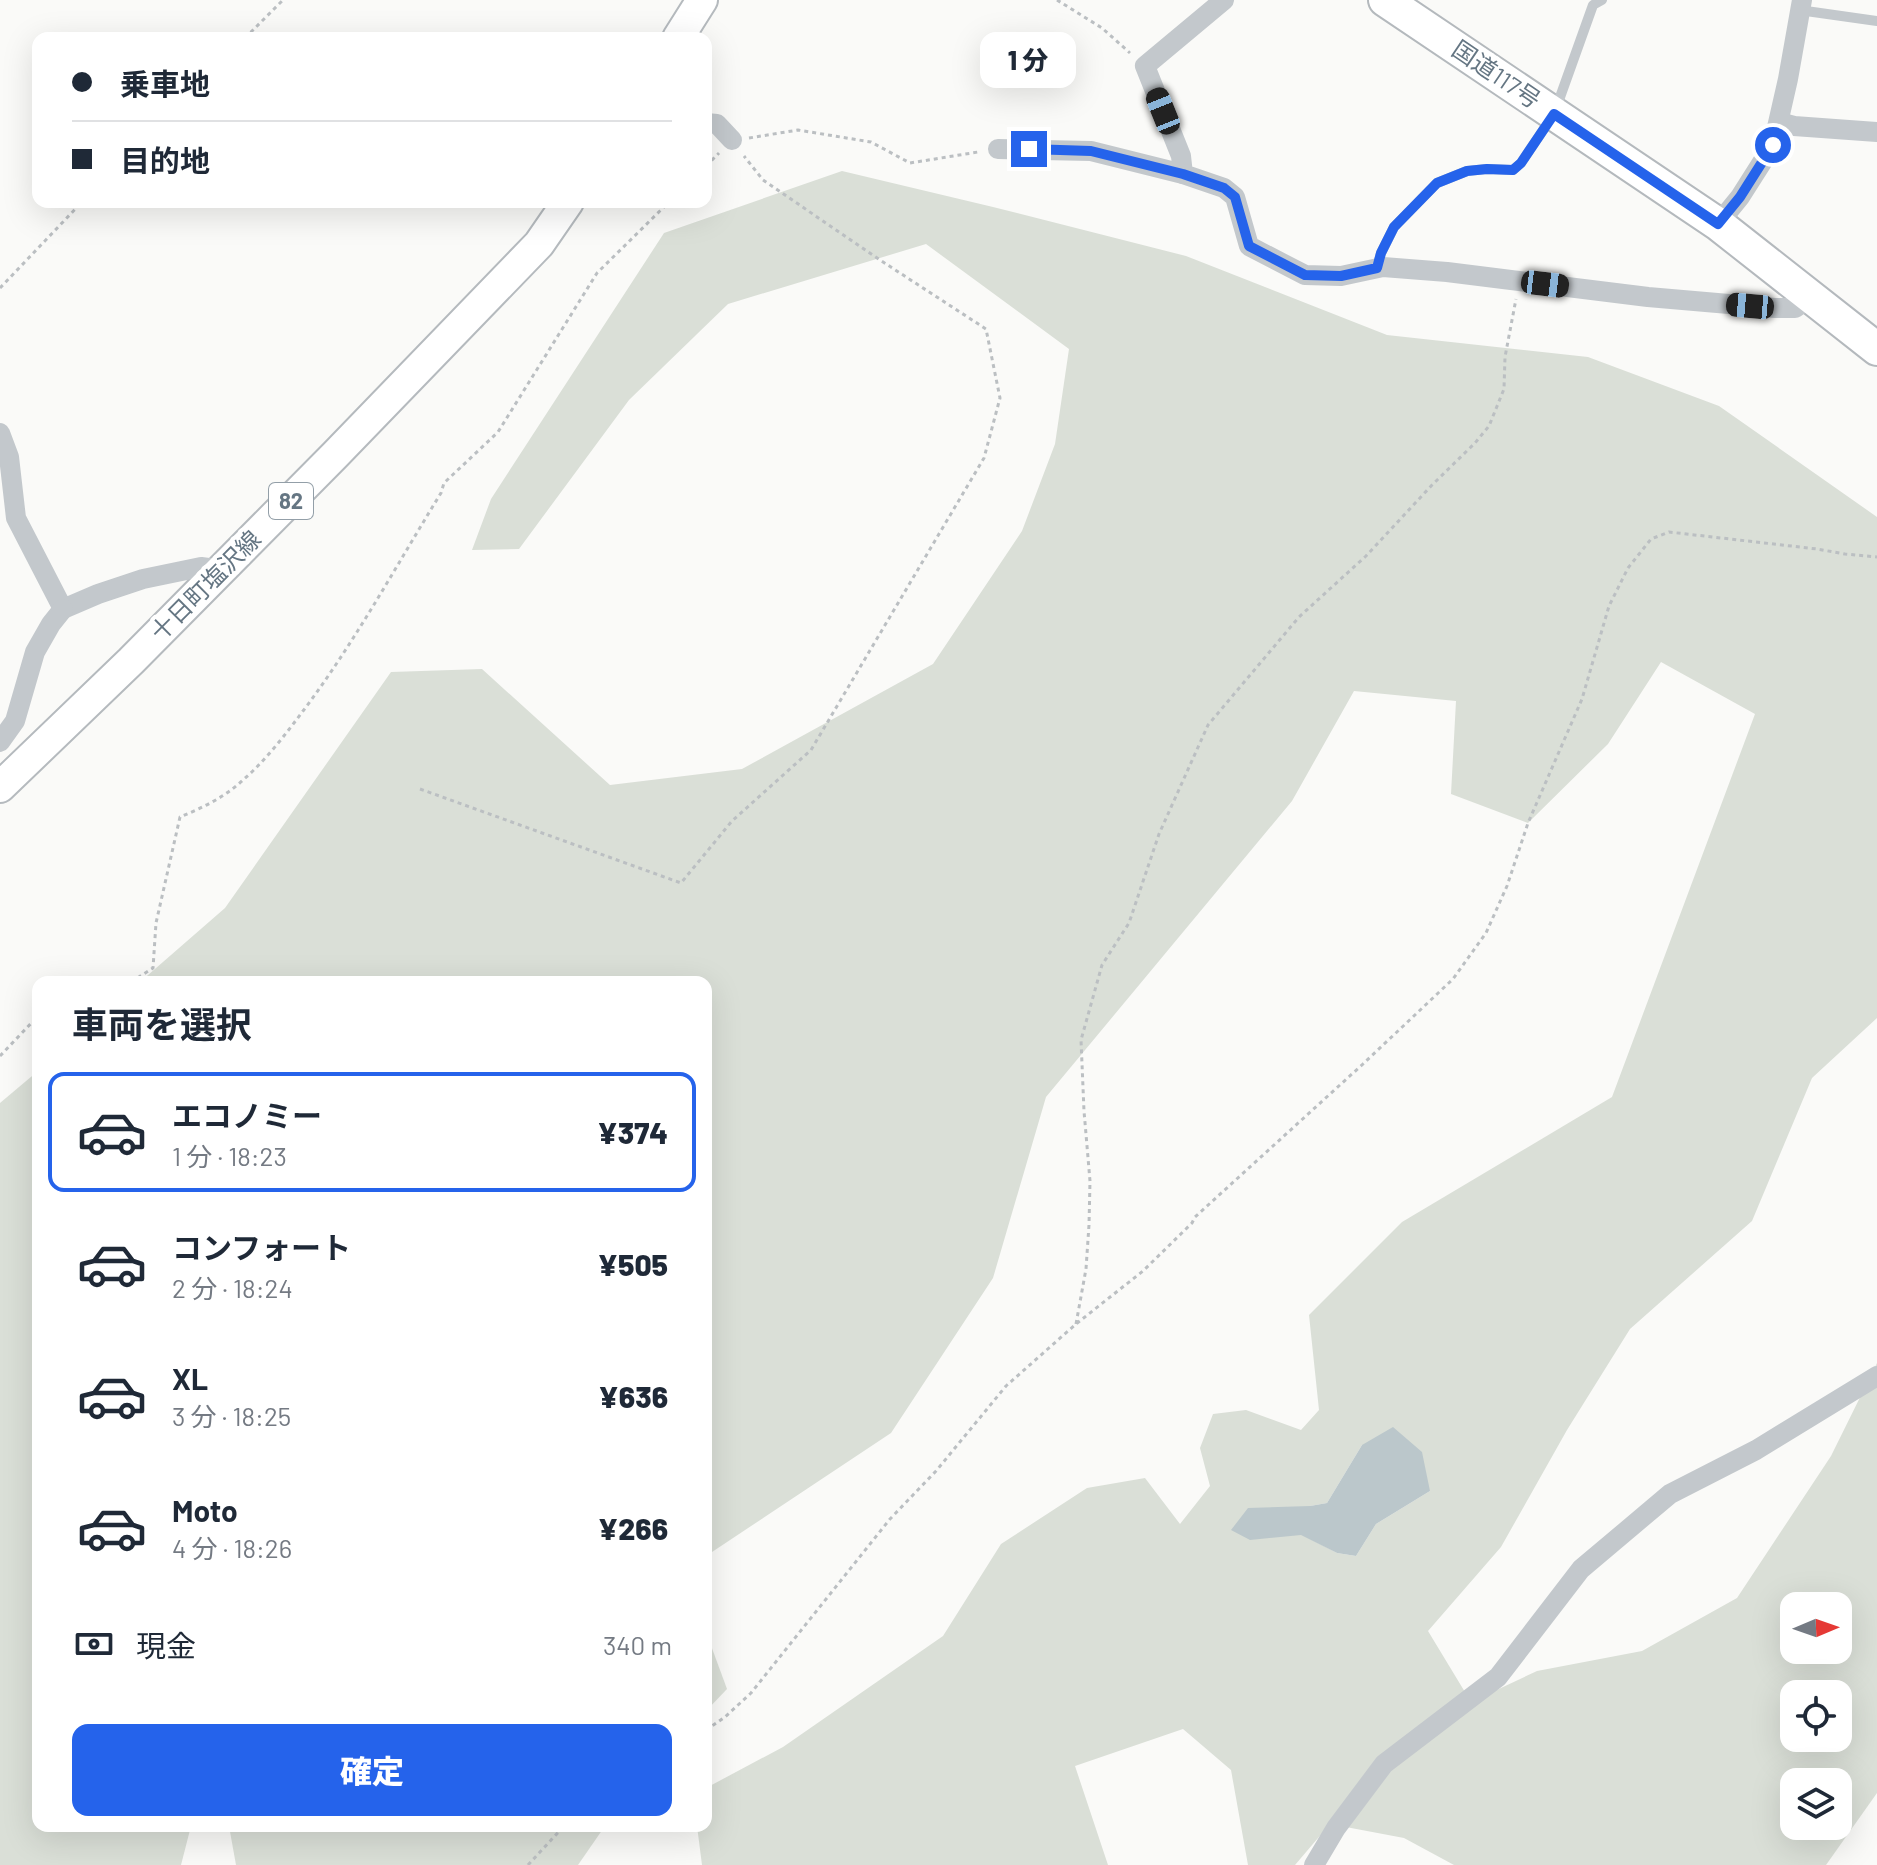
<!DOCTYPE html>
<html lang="ja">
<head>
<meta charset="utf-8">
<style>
	body { margin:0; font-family:Barlow,"Noto Sans JP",sans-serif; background:#f6f6f7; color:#1f2937; height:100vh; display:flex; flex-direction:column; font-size:30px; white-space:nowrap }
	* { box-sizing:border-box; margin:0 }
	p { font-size:26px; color:#747a83 }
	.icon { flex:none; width:44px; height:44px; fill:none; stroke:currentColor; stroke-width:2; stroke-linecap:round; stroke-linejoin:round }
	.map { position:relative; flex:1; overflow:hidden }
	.details { position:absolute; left:32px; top:976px; width:680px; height:856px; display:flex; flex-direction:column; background:#fff; border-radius:16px; box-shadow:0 8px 32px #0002 }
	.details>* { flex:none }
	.banner { position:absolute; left:32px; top:32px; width:680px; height:176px; border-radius:16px; box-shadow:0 8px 32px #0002; display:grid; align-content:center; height:176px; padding:0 40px; background:#fff }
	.needle { width:52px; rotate:88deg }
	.fabs { position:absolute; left:1780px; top:1592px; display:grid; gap:16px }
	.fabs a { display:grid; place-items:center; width:72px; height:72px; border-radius:16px; background:#fff; box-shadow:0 8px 32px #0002; font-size:40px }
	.end { position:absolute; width:36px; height:36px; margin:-18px; border:10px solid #2563eb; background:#fff; box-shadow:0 0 0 4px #fff }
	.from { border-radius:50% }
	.bubble { position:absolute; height:56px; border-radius:16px; background:#fff; box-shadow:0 8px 32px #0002; font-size:26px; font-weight:800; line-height:56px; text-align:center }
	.car { position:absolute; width:24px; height:48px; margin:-24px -12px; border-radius:10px; box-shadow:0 0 6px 2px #0007; background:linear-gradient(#222 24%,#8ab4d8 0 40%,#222 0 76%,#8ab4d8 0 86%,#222 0) }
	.banner b { display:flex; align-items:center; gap:28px; height:76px; font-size:30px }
	.banner b+b { border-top:2px solid #e0e1e3 }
	.banner i { width:20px; height:20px; background:#1f2937 }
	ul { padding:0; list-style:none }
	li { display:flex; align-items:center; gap:24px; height:120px; margin:0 16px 12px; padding:0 24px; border:4px solid transparent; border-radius:16px }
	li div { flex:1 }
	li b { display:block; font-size:30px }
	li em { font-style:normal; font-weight:800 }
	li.on { border-color:#2563eb }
	li>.icon { width:72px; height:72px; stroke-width:1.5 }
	h2 { padding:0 40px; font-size:36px; line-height:96px }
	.pay { display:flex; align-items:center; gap:20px; height:88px; padding:0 40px; font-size:30px }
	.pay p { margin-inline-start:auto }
	.cta { display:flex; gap:16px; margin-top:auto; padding:16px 40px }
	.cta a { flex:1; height:92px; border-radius:16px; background:#2563eb; color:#fff; font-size:32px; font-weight:800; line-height:92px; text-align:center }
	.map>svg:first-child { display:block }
</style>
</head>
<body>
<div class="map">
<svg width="1877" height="1865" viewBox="0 0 1877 1865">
	<rect width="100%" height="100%" fill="#fafaf8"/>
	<g fill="#dadfd7" fill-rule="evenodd">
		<path d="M 842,171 L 993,207 L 1186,256 L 1387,335 L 1588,357 L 1719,406 L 1877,517 L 1877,1018 L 1812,1078 L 1752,1221 L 1630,1329 L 1567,1430 L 1501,1547 L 1428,1631 L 1471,1702 L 1537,1671 L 1642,1651 L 1737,1598 L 1831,1456 L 1877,1363 L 1877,1793 L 1826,1865 L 1454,1865 L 1404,1838 L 1330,1824 L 1295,1865 L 1248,1865 L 1231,1770 L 1183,1729 L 1075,1766 L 1108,1865 L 702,1865 L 697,1826 L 706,1826 L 706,1788 L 783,1747 L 943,1636 L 1001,1544 L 1087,1488 L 1145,1478 L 1180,1524 L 1210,1486 L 1200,1448 L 1213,1414 L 1246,1410 L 1301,1430 L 1319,1410 L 1309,1315 L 1402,1222 L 1612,1097 L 1755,714 L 1661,662 L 1608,744 L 1528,823 L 1451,794 L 1456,701 L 1354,691 L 1292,801 L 1046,1097 L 993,1278 L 891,1433 L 706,1556 L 706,982 L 140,982 L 225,908 L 391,672 L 482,669 L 610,785 L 742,769 L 933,664 L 1022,531 L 1055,444 L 1069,349 L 926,244 L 728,304 L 629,400 L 519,549 L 472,550 L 491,499 L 664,233 ZM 1362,1445 L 1430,1491 L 1376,1524 L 1356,1556 L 1337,1553 L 1301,1534 L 1310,1506 L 1327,1503 ZM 1794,1606 L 1838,1606 L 1838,1650 L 1794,1650 ZM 1794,1694 L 1838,1694 L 1838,1738 L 1794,1738 ZM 1794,1782 L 1838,1782 L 1838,1826 L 1794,1826 Z"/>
		<path d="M 38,1071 L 38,1826 L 191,1826 L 181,1865 L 0,1865 L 0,1103 Z"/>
		<path d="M 706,1632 L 727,1689 L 706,1711 Z"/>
		<path d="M 229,1826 L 605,1826 L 578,1865 L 236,1865 Z"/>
	</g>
	<path fill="#bbc7cb" d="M 1393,1427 L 1422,1452 L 1430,1491 L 1376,1524 L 1356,1556 L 1337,1553 L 1301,1535 L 1250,1540 L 1231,1530 L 1248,1508 L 1310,1506 L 1327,1503 L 1362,1445 Z"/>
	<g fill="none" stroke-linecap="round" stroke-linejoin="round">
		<defs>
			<g id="primary">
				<path d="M 678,38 L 702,0"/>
				<path d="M 0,787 L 131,661 L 335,455 L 539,244 L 568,202"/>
			</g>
			<path id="trunk" d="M 1385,0 L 1718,224 L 1877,349"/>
		</defs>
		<use href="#primary" stroke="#b5babe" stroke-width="34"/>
		<use href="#trunk" stroke="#b4b9bd" stroke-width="36"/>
		<g stroke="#bbbfc2" stroke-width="3" stroke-dasharray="4 4" stroke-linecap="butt">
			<path d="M 1057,0 L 1102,28 L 1130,53"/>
			<path d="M 245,38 L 283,0"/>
			<path d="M 749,138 L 798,130 L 871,142 L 910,163 L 978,152"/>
			<path d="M 706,166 L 719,153"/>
			<path d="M 0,288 L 82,202"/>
			<path d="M 420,789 L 681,883 L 732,821 L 811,750 L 984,458 L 1000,398 L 986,329 L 880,260 L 763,180 L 744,156"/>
			<path d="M 131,982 L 153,968 L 156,923 L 180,817 C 202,808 225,797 243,780 C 266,760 285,735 303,711 C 355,642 396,566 441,493 L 444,483 L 498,432 L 597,273 L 669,202"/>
			<path d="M 0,1056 L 38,1016"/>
			<path d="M 1076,1324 L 1086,1269 L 1089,1225 L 1090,1181 L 1084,1111 L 1081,1040 L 1102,965 L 1129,923 L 1159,834 L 1208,725 L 1299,617 L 1366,556 L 1432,485 L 1475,443 L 1489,426 L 1504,389 L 1505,357 L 1516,299"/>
			<path d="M 706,1730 L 725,1717 L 751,1693 L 890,1519 L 936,1471 L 1006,1386 L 1076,1324 L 1143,1271 L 1192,1223 L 1195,1217 L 1363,1064 L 1453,979 L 1486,933 L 1507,886 L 1528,823 L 1582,699 L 1609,606 L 1628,568 L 1651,539 L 1669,532 L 1817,549 L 1845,554 L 1877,557"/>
			<path d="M 528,1865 L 564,1826"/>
		</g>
		<g stroke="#c3c8cc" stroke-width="10">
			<path d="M 1799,10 L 1877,21"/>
			<path d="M 1377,268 L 1381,253 L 1394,227 L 1437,183 L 1467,171 L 1487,169 L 1513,170 L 1521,163 L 1554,114 L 1593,5 L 1602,0"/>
		</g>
		<g stroke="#c3c8cc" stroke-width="20">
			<path d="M 1224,0 L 1145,66 L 1181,156 L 1183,174 L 1224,188 L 1235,197 L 1249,246 L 1305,275 L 1341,276 L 1383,267 L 1447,272 L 1648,297 L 1775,308 L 1795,308 L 1812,296"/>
			<path d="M 1779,122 L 1794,126 L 1877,132"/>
			<path d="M 706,123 L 717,124 L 732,140"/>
			<path d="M 998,149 L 1091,151 L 1183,174"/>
			<path d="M 1718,224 L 1740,197 L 1773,145 L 1788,79 L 1802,0"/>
			<path d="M 0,433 L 9,457 L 16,518 L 63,609 L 98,594 L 143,579 L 201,567 L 223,570"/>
			<path d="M 0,742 L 15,721 L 35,652 L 51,624 L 63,609"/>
			<path d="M 1314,1865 L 1336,1828 L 1384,1764 L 1498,1677 L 1581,1569 L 1670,1494 L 1756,1450 L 1877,1376"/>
		</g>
		<use href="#primary" stroke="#fff" stroke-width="30"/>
		<use href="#trunk" stroke="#fff" stroke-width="32"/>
	</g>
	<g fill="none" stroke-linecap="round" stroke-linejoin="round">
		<path stroke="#2563eb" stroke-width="10" d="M 1029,149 L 1091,151 L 1183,174 L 1224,188 L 1235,197 L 1249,246 L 1305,275 L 1341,276 L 1377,268 L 1381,253 L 1394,227 L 1437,183 L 1467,171 L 1487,169 L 1513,170 L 1521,163 L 1554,114 L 1718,224 L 1740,197 L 1773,145"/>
	</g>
	<g text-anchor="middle" stroke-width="8" stroke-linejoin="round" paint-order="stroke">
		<rect fill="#fff" stroke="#939fa8" stroke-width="2" x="269" y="483" width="44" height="36" rx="6"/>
		<g font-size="22" font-weight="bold" fill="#657683">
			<text x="291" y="509">82</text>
		</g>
		<g font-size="24" fill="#657683" stroke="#fff">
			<text transform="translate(1496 75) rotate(34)" y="8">国道117号</text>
			<text transform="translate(206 586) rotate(-45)" y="8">十日町塩沢線</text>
		</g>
	</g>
</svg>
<div class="fabs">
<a><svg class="needle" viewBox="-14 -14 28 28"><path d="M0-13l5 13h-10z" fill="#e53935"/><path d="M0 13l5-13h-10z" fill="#747a83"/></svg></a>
<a><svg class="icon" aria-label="locate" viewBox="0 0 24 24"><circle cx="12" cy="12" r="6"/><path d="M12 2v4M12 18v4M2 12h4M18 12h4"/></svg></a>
<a><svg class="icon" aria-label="layers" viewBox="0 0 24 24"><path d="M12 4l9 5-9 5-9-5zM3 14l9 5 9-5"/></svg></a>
</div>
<i class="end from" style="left:1773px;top:145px"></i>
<i class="end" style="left:1029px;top:149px"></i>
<div class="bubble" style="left:980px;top:32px;width:96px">1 分</div>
<i class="car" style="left:1163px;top:111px;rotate:338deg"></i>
<i class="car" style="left:1545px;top:284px;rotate:97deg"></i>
<i class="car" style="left:1750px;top:306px;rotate:275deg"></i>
<div class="banner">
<b><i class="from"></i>乗車地</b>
<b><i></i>目的地</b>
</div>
<section class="details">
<h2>車両を選択</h2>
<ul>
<li class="on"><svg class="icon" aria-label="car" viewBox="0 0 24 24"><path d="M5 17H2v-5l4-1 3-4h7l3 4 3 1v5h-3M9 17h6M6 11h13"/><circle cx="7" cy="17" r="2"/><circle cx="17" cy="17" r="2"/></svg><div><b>エコノミー</b><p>1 分 · 18:23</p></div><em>¥374</em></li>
<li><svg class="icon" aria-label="car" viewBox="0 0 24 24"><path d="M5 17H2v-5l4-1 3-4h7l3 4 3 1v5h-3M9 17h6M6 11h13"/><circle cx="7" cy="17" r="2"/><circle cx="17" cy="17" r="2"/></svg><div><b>コンフォート</b><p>2 分 · 18:24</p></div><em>¥505</em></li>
<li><svg class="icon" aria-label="car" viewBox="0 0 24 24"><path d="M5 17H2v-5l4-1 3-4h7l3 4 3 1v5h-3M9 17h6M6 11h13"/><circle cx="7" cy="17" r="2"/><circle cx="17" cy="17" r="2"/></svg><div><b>XL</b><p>3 分 · 18:25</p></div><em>¥636</em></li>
<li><svg class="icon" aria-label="car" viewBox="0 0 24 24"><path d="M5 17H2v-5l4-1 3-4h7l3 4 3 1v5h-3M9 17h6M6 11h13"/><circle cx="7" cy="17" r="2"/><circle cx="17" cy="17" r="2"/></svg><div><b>Moto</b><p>4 分 · 18:26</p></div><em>¥266</em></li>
</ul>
<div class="pay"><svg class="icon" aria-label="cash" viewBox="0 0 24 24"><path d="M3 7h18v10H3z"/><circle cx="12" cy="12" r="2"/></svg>現金<p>340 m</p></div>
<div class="cta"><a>確定</a></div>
</section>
</div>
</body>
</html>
